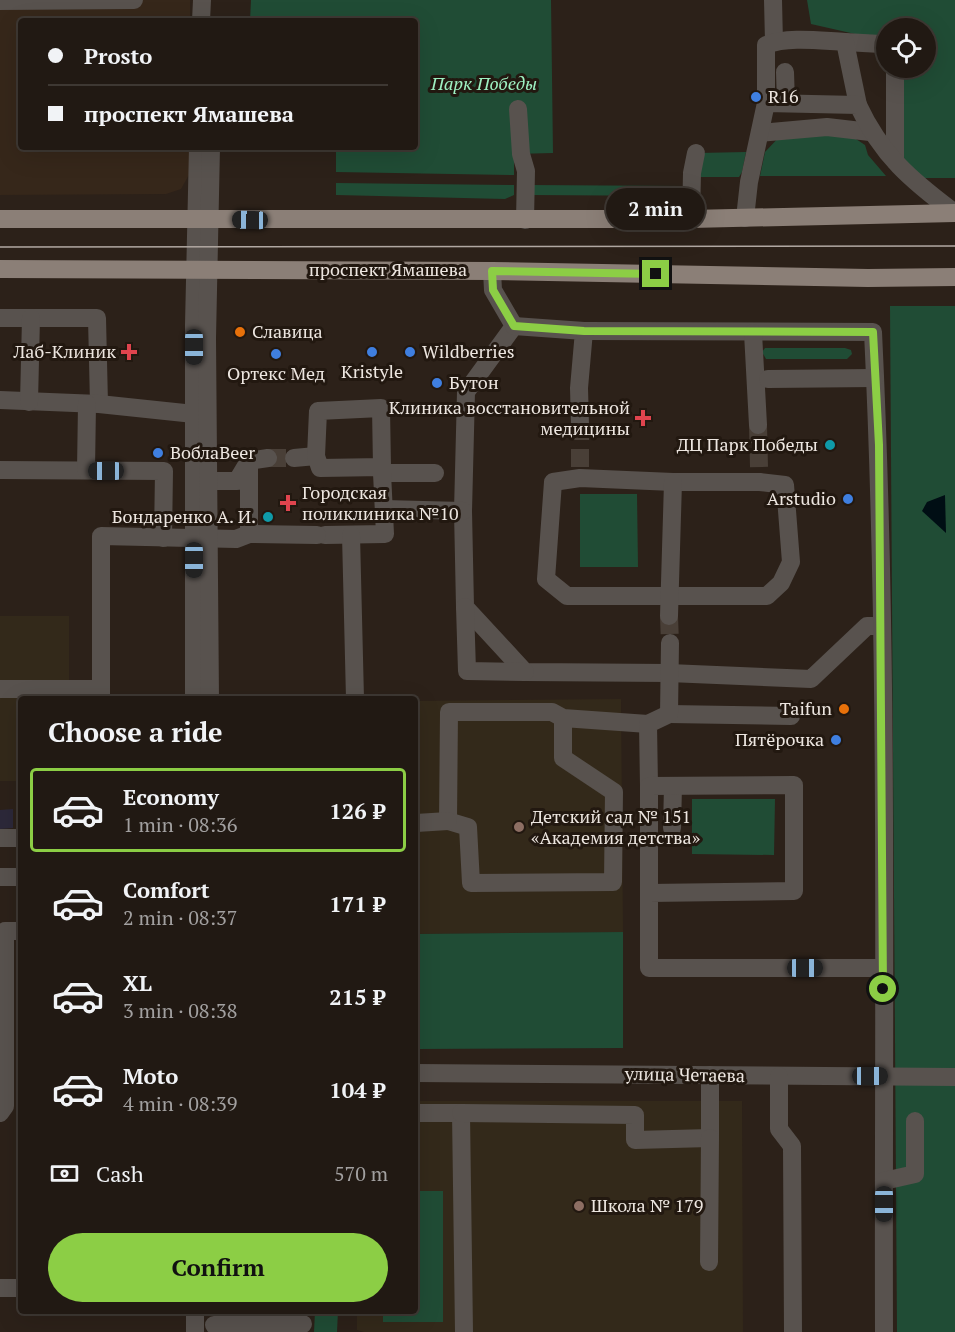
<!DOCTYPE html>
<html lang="en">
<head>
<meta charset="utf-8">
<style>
	body { margin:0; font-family:"PT Serif",serif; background:#2d2621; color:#f1f3f6; height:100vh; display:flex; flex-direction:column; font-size:22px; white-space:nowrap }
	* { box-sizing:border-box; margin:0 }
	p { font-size:20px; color:#a2a0a0 }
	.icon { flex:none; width:33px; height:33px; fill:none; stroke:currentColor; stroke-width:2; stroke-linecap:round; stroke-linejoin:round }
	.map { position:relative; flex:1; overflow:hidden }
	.drawer { position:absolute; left:18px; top:696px; width:400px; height:618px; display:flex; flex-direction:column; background:#211913; border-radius:6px; box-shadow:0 6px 24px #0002,0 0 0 2px #3e3833 }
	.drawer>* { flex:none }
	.top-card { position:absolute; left:18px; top:18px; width:400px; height:132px; border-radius:6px; box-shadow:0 6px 24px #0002,0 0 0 2px #3e3833; display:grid; align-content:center; height:132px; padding:0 30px; background:#211913 }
	.buttons { position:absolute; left:876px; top:18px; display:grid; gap:12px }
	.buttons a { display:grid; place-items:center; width:60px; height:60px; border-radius:50%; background:#211913; box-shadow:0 6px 24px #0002,0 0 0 2px #3e3833; font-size:30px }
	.end { position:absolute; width:27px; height:27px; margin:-14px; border:8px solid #8cce45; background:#111; box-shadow:0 0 0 3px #111 }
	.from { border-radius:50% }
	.bubble { position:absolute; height:42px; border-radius:21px; background:#211913; box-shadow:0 6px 24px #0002,0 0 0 2px #3e3833; font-size:20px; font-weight:600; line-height:42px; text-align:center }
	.car { position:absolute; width:18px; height:36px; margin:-18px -9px; border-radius:8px; box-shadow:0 0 4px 2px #0007; background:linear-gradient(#222 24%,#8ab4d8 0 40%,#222 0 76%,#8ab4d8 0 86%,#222 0) }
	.top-card b { display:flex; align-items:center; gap:21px; height:57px; font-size:22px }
	.top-card b+b { border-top:2px solid #3e3833 }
	.top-card i { width:15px; height:15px; background:#f1f3f6 }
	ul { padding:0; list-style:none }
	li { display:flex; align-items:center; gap:18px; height:84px; margin:0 12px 9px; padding:0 18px; border:3px solid transparent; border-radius:6px }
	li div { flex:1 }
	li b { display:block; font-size:22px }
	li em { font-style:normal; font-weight:600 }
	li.current { border-color:#8cce45 }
	li>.icon { width:54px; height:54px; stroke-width:1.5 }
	h2 { padding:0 30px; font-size:27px; line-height:72px }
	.pay { display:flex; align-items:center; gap:15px; height:66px; padding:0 30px; font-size:22px }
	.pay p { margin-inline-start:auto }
	.button { display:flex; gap:12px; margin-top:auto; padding:12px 30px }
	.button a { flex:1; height:69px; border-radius:36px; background:#8cce45; color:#111; font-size:24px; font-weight:600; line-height:69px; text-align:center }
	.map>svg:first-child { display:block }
</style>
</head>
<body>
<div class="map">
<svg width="955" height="1332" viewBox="0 0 955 1332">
	<rect width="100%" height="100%" fill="#2c2119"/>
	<path fill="#36271a" d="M 0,0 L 190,0 L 190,21 L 21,21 L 21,147 L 190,147 L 190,173 L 181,189 L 166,194 L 0,195 Z"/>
	<path fill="#2c2839" d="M 13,809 L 13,828 L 0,829 L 0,810 Z"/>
	<g fill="#33291a">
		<path d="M 0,616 L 69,616 L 69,699 L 21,699 L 21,781 L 0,781 Z"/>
		<path d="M 621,699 L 623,932 L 416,934 L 416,701 Z"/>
		<path d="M 416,1101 L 742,1101 L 743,1332 L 364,1332 L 357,1330 L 357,1311 L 416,1311 Z"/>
	</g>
	<g fill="#204c35">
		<path d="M 251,0 L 551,0 L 553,153 L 514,154 L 514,175 L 336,172 L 336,151 L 328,151 L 328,147 L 416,147 L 416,21 L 250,21 Z"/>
		<path d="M 807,0 L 955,0 L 955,178 L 919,178 L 901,155 L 904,153 L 898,68 L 926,68 L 926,28 L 886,28 L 886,41 L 811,24 Z"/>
		<path d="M 782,134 L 850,135 L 865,145 L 868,155 L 886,176 L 760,176 L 765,152 Z"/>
		<path d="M 746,152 L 742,172 L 739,177 L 696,177 L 698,153 Z"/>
		<path d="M 336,183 L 514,185 L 514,195 L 505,199 L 336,195 Z"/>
		<path d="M 530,185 L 684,186 L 683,196 L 530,195 Z"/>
		<path d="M 890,306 L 955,306 L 955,1332 L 897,1332 Z"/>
		<path d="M 765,348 L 845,348 L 851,350 L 852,354 L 847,359 L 766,359 L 762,352 Z"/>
		<path d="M 580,494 L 637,494 L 638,567 L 580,567 Z"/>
		<path d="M 692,799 L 775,799 L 774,855 L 692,854 Z"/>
		<path d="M 623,932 L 623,1048 L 416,1049 L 416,934 Z"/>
		<path d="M 416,1191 L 443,1191 L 443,1322 L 383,1322 L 383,1311 L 416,1311 Z"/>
		<path d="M 315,1311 L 338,1311 L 337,1332 L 314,1332 Z"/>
	</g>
	<path fill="#000e14" d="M 945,495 L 946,533 L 922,511 L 927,502 Z"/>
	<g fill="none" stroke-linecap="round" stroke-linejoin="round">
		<g stroke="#493f37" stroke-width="18" stroke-dasharray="18 9" stroke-linecap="butt">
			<path d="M 758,425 L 759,467"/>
			<path d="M 268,458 L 294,458"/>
			<path d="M 580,467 L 580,425"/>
			<path d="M 669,616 L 670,643"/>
		</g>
		<g stroke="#58524e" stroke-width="18">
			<path d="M 773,0 L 774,42"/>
			<path d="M 0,1 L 134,0"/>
			<path d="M 201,21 L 202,0"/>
			<path d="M 845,42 L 881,44 L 886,48"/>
			<path d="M 895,68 L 895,161"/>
			<path d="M 785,72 L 786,103"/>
			<path d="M 766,103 L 766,45 C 788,36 822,41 845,42 L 858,105"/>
			<path d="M 518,109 L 521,154 L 526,171 L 525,220"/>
			<path d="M 760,133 L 827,127 L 870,132"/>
			<path d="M 745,218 L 749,182 L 766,103 L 858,105 C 881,155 912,181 955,213"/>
			<path d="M 691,219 L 692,173 L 696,153"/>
			<path d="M 492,271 L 493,290 L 514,326 L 466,392 L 463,511 L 465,607 L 525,672 L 669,673 L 811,679 L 867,626 L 881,626"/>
			<path d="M 0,318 L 97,318 L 99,404"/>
			<path d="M 514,326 L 584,331 L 579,388 L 580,425"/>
			<path d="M 584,331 L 873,332 C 889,665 883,999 884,1332"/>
			<path d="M 753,333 L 758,425"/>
			<path d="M 768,379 L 875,378"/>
			<path d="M 0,400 L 99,404 L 194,414"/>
			<path d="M 29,402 L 31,318"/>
			<path d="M 294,458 L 316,456"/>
			<path d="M 249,461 L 268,458"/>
			<path d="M 0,470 L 164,471 L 163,538"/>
			<path d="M 86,470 L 87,404"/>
			<path d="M 382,473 L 435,473"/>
			<path d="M 580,478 L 673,482 L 760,482 L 785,485 L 791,562 L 781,583 L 767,596 L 567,596 L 546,579 L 553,482 Z"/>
			<path d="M 210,481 L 237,481 L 249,461 L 249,534"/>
			<path d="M 384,509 L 463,511"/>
			<path d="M 325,535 L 385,534 L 382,473 L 382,467 L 320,468 L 316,456 L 318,411 L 381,408 L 382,467"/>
			<path d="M 351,535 L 355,699"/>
			<path d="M 465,607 L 467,671 L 525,672"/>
			<path d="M 669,616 L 673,482"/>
			<path d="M 0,689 L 101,689"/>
			<path d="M 101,699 L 101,536 L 236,539 L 249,534 L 317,535"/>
			<path d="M 194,699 L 194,325 L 198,147"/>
			<path d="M 210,699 L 207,338 L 211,147"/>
			<path d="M 669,714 L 791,716"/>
			<path d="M 563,718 L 563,758 L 614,792 L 613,882 L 471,883 L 468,827 L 448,821 L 449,712 L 552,712 L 563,718 L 648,724"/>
			<path d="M 649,786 L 648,724 L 669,714 L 670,643"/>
			<path d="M 416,823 L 448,821"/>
			<path d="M 672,828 L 673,786"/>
			<path d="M 0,838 L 21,838"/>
			<path d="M 0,877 L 21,877"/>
			<path d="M 649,893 L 794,891 L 794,785 L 649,786 L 649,968 L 883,968"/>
			<path d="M 416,1073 L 955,1077"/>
			<path d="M 779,1076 L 779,1129 L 792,1146 L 793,1332"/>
			<path d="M 0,1113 L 5,1106 L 5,931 L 21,931"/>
			<path d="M 416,1113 L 461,1113 L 464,1332"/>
			<path d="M 461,1113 L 635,1115 L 635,1140 L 710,1138 L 710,1075"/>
			<path d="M 884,1181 L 915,1174 L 915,1121"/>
			<path d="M 709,1262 L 710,1138"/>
			<path d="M 0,1288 L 21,1288"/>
			<path d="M 195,1311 L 195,1332"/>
			<path d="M 214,1325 L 303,1324"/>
		</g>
		<g stroke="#8b7f77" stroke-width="18">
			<path d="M 0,219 L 691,219 L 955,213"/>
			<path d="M 0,269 L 492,271 L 868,278 L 955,277"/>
		</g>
		<path stroke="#b1a8a2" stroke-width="1.5" d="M 0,247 L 955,246"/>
	</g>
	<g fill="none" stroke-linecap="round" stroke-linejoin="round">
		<path stroke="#8cce45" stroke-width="8" d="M 656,274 L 492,271 L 493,290 L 514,326 L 584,331 L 873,332 L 879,445 L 883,989"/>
	</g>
	<g fill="#3f7fe0" stroke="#221810" stroke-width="2">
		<circle cx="756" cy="97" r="6"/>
		<circle cx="372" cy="352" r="6"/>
		<circle cx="410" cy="352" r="6"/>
		<circle cx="276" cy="354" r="6"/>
		<circle cx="437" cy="383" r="6"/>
		<circle cx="158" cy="453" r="6"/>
		<circle cx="848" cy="499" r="6"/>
		<circle cx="836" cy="740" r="6"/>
	</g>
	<g fill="#e8710a" stroke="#221810" stroke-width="2">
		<circle cx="240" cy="332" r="6"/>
		<circle cx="844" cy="709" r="6"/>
	</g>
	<g fill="#e0444e" stroke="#221810" stroke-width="2">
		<path d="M126 343h6v6h6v6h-6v6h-6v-6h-6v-6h6z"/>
		<path d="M640 409h6v6h6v6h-6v6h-6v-6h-6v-6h6z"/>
		<path d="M285 494h6v6h6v6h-6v6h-6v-6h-6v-6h6z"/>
	</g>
	<g fill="#0f9aa8" stroke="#221810" stroke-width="2">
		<circle cx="830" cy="445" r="6"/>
		<circle cx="268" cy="517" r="6"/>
	</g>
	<g fill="#8d6e63" stroke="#221810" stroke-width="2">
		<circle cx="519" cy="827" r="6"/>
		<circle cx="579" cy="1206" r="6"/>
	</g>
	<g text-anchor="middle" stroke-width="6" stroke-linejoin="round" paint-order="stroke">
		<g font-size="18" font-style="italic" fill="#9ef1c2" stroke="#221810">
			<text x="484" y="90">Парк Победы</text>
		</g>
		<g font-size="18" fill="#ede6e0" stroke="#221810" text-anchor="start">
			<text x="768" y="103">R16</text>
			<text x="252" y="338">Славица</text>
			<text x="116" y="358" text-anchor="end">Лаб-Клиник</text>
			<text x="422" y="358">Wildberries</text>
			<text x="372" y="378" text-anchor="middle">Kristyle</text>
			<text x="276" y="380" text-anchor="middle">Ортекс Мед</text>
			<text x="449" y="389">Бутон</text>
			<text x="630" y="414" text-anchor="end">Клиника восстановительной<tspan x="630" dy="21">медицины</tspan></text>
			<text x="818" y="451" text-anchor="end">ДЦ Парк Победы</text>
			<text x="170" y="459">ВоблаBeer</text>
			<text x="302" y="499">Городская<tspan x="302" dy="21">поликлиника №10</tspan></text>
			<text x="836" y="505" text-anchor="end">Arstudio</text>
			<text x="256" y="523" text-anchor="end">Бондаренко А. И.</text>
			<text x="832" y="715" text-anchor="end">Taifun</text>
			<text x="824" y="746" text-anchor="end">Пятёрочка</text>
			<text x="531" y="823">Детский сад № 151<tspan x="531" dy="21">«Академия детства»</tspan></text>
			<text x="591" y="1212">Школа № 179</text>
		</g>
		<g font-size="18" fill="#ede6e0" stroke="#221810">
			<text x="388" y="276">проспект Ямашева</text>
			<text transform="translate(685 1075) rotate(1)" y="6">улица Четаева</text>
		</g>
	</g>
</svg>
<div class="buttons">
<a><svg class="icon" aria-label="locate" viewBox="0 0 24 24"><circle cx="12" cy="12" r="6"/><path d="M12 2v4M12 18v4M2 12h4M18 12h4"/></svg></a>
</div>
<i class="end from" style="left:883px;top:989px"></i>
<i class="end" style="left:656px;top:274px"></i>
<div class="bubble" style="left:606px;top:188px;width:99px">2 min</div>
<i class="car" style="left:250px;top:220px;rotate:271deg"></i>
<i class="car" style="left:194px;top:347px;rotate:180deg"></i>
<i class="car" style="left:106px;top:471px;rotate:270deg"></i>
<i class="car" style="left:194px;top:560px;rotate:180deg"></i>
<i class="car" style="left:805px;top:968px;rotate:90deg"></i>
<i class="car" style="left:870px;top:1076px;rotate:90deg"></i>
<i class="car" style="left:884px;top:1204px;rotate:180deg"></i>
<div class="top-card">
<b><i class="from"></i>Prosto</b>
<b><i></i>проспект Ямашева</b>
</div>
<section class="drawer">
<h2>Choose a ride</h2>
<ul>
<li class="current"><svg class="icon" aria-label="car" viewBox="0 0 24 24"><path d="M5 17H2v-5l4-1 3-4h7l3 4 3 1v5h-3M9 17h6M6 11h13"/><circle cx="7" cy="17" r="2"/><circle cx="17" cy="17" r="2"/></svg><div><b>Economy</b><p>1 min · 08:36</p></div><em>126 ₽</em></li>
<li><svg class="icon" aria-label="car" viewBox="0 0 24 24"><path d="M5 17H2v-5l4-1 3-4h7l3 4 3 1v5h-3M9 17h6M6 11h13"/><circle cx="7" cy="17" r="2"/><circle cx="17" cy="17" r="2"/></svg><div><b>Comfort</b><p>2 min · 08:37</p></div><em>171 ₽</em></li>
<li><svg class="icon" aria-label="car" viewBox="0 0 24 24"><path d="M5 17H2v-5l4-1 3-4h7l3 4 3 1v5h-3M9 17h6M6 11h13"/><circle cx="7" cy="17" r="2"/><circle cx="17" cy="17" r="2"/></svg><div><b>XL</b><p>3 min · 08:38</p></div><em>215 ₽</em></li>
<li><svg class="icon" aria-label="car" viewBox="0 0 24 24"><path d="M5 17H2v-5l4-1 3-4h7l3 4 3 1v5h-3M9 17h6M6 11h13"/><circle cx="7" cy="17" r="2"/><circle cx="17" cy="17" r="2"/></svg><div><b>Moto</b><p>4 min · 08:39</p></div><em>104 ₽</em></li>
</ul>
<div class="pay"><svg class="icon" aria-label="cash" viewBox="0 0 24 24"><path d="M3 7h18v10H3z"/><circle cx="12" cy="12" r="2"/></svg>Cash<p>570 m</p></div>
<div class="button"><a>Confirm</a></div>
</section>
</div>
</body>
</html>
